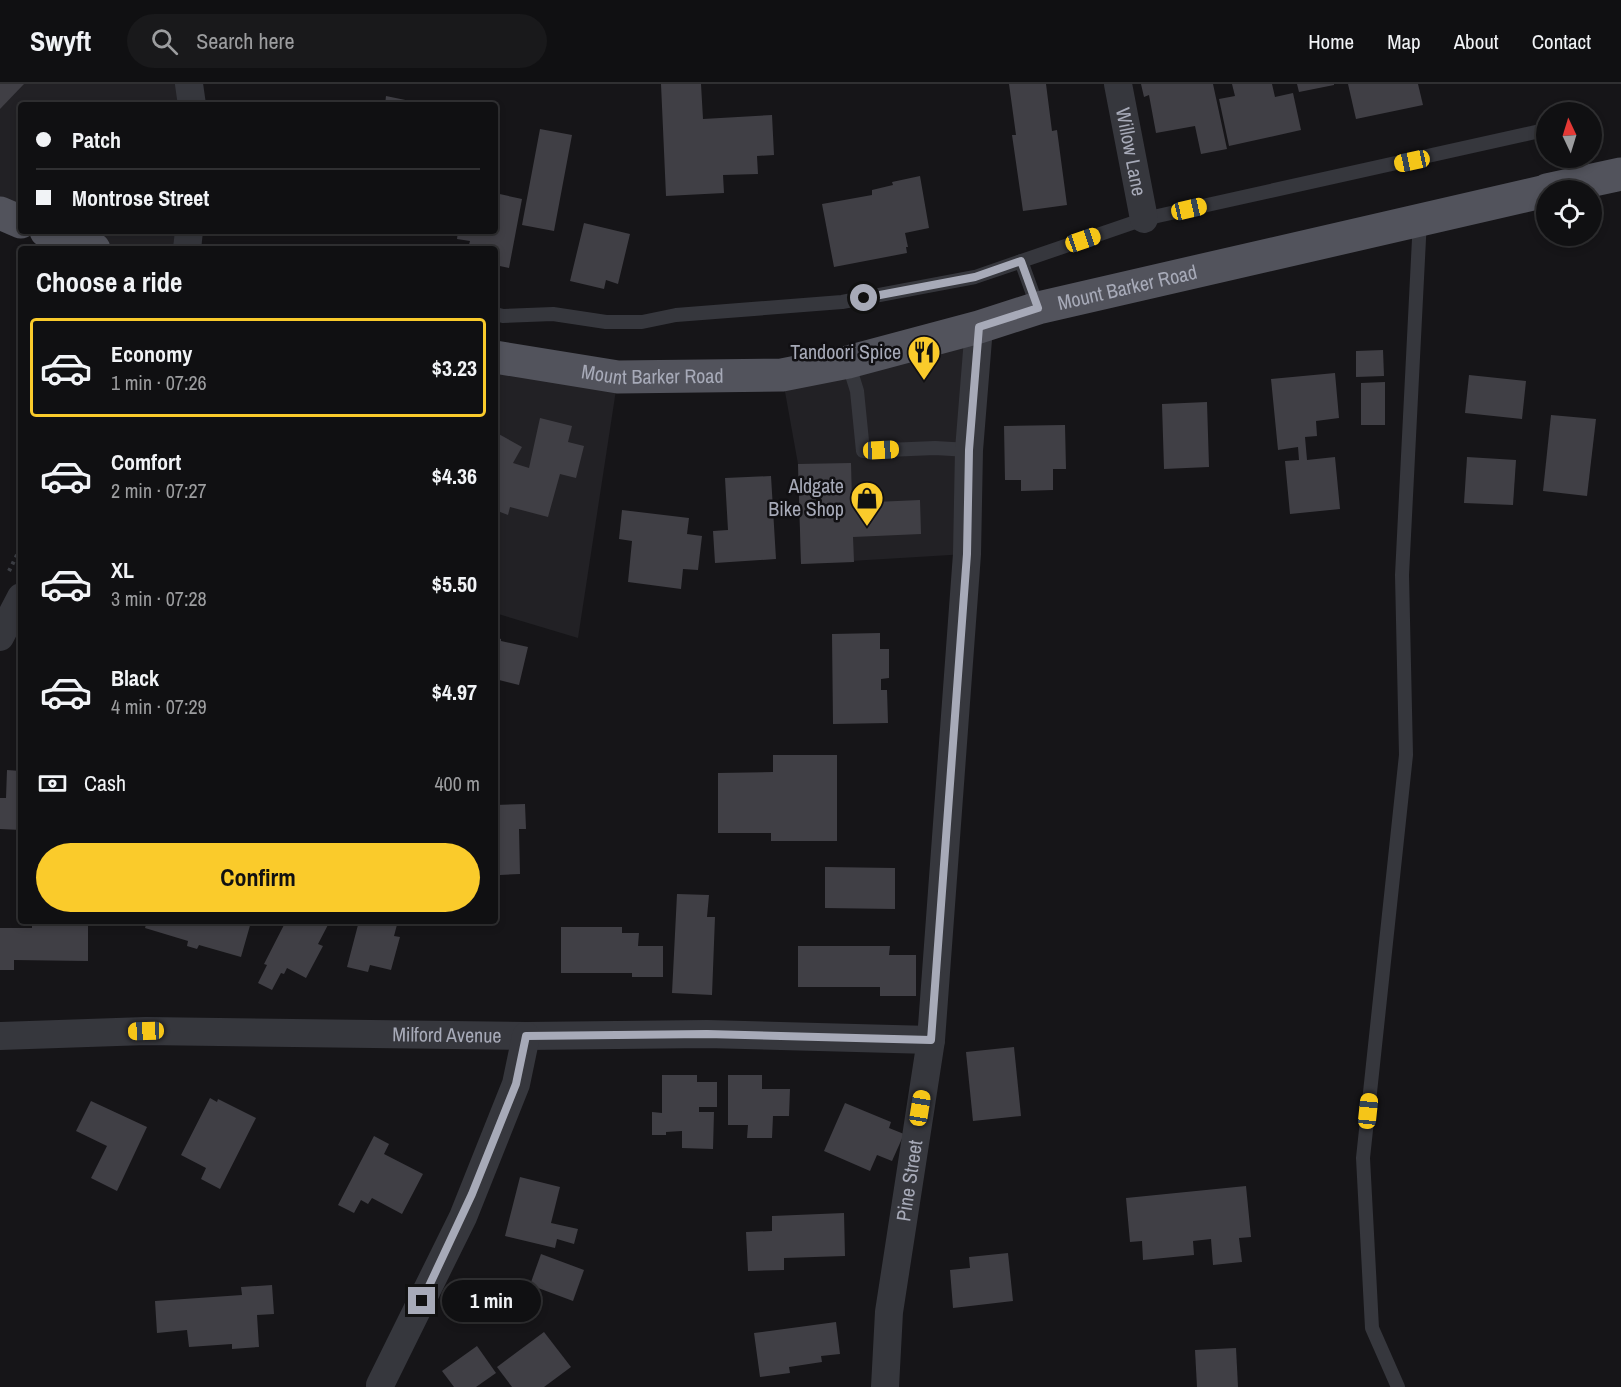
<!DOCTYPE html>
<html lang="en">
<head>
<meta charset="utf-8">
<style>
	body { margin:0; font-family:"Archivo Narrow",sans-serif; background:#19191b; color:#f1f3f6; height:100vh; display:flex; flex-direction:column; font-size:22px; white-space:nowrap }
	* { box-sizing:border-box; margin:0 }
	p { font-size:20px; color:#9c9d9f }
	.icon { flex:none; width:33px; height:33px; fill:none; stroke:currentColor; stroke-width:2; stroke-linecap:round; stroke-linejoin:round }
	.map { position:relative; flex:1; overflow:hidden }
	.sheet { position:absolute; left:18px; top:162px; width:480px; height:678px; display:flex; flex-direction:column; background:#101012; border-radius:6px; box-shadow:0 3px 9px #0003,0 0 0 2px #303032 }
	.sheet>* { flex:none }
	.guide { position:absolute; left:18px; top:18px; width:480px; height:132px; border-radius:6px; box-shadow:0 3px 9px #0003,0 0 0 2px #303032; display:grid; align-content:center; height:132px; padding:0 18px; background:#101012 }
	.needle { width:39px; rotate:356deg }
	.buttons { position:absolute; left:1536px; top:18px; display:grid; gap:12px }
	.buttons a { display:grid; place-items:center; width:66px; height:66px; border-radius:50%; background:#101012; box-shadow:0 3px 9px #0003,0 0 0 2px #303032; font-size:30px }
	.end { position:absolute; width:27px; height:27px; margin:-14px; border:8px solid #a7aab8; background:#111; box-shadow:0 0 0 3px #111 }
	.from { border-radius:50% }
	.bubble { position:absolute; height:42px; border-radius:21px; background:#101012; box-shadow:0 3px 9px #0003,0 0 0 2px #303032; font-size:20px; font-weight:700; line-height:42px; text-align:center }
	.car { position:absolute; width:18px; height:36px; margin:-18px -9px; border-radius:8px; box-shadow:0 0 4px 2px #0007; background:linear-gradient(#f5c518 24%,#345 0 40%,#f5c518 0 76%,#345 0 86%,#f5c518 0) }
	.guide b { display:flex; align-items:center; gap:21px; height:57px; font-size:22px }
	.guide b+b { border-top:2px solid #303032 }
	.guide i { width:15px; height:15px; background:#f1f3f6 }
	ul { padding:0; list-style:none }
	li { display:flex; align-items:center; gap:18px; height:99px; margin:0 12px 9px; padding:0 6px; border:3px solid transparent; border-radius:6px }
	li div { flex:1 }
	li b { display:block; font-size:22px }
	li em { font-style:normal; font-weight:700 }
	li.current { border-color:#facb2b }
	li>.icon { width:54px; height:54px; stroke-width:1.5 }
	h2 { padding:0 18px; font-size:27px; line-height:72px }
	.pay { display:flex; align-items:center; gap:15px; height:66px; padding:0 18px; font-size:22px }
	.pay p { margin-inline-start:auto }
	.action { display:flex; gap:12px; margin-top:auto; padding:12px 18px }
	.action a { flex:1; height:69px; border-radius:36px; background:#facb2b; color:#111; font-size:24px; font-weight:700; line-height:69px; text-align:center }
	header { display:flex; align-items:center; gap:36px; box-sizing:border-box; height:84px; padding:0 30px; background:#101012; border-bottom:2px solid #303032 }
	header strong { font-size:28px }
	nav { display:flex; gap:33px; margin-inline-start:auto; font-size:21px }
	.search { width:420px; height:54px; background:#19191b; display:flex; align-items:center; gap:15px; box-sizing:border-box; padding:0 21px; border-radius:33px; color:#9c9d9f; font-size:22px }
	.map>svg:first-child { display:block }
</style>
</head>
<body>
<header>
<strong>Swyft</strong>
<div class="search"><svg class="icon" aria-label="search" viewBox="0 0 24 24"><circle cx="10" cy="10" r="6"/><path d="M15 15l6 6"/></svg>Search here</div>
<nav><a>Home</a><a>Map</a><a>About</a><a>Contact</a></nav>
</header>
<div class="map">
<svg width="1621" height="1303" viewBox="0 0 1621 1303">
	<rect width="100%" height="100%" fill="#161518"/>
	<g fill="#222125">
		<path d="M 0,0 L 189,0 L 192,21 L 21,21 L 21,138 L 0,129 Z"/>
		<path d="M 46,147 L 189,147 L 187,165 L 94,165 Z"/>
		<path d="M 979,243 L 967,470 L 801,480 L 798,380 L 782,291 Z"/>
		<path d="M 495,273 L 618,293 L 578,554 L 495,529 Z"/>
	</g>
	<g fill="#403f45">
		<path d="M 0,0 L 24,0 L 0,25 Z"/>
		<path d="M 661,0 L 701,0 L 703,35 L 772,31 L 774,71 L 757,72 L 758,90 L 723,91 L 724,109 L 666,112 Z"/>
		<path d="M 1009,0 L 1046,0 L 1052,47 L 1057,46 L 1067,121 L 1023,127 L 1012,51 L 1016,51 Z"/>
		<path d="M 1141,0 L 1213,0 L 1227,65 L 1201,70 L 1195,42 L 1156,49 L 1149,11 L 1144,13 Z"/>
		<path d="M 1232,0 L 1272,0 L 1275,13 L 1293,9 L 1301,46 L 1229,62 L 1219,15 L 1235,12 Z"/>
		<path d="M 1297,0 L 1334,0 L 1334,1 L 1299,8 Z"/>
		<path d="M 1348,0 L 1418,0 L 1423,21 L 1356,35 Z"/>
		<path d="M 386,12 L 415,18 L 415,21 L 385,21 Z"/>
		<path d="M 540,45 L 572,51 L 554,147 L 522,141 Z"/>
		<path d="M 920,92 L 929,144 L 905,149 L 908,163 L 906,163 L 907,169 L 834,183 L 822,120 L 872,111 L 872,106 L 893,101 L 892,98 Z"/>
		<path d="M 495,109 L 522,115 L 509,184 L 495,181 L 495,165 L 468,165 L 470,157 L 457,155 L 458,147 L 495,147 Z"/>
		<path d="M 584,139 L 630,150 L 618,200 L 606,196 L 604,205 L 570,197 Z"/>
		<path d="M 1383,266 L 1384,292 L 1356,293 L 1356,267 Z"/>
		<path d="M 1335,289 L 1339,334 L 1316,337 L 1317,352 L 1305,353 L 1307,376 L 1335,373 L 1340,425 L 1290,430 L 1285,377 L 1299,376 L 1298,363 L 1278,366 L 1271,295 Z"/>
		<path d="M 1469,291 L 1526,297 L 1522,335 L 1465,329 Z"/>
		<path d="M 1385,298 L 1385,341 L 1361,341 L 1361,299 Z"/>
		<path d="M 1207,318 L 1209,383 L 1164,385 L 1162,320 Z"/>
		<path d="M 1551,331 L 1596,335 L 1587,412 L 1543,407 Z"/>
		<path d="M 540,334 L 572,342 L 568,358 L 584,362 L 576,394 L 560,390 L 548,433 L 510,423 L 508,431 L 495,426 L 495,348 L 522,363 L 513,379 L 529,384 Z"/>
		<path d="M 1065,341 L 1066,385 L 1053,385 L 1053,406 L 1021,407 L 1021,396 L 1005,396 L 1004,342 Z"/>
		<path d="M 1467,373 L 1516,376 L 1513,421 L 1464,419 Z"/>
		<path d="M 851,379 L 852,419 L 920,416 L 921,450 L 853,453 L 854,478 L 801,480 L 798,380 Z"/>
		<path d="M 771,392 L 776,475 L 715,479 L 713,447 L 728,446 L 725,394 Z"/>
		<path d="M 622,426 L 689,434 L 687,450 L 702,452 L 698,486 L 683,485 L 681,505 L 628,498 L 632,457 L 619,455 Z"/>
		<path d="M 880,549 L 880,565 L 889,565 L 889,594 L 881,595 L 881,606 L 887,606 L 888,639 L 833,640 L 832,550 Z"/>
		<path d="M 495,553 L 501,555 L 501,557 L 528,563 L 519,601 L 495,595 Z"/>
		<path d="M 773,671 L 837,671 L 837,757 L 771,757 L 771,749 L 718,749 L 718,689 L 773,688 Z"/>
		<path d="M 7,686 L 21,687 L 21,746 L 0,745 L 0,714 L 6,714 Z"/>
		<path d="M 525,720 L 526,745 L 519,745 L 520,790 L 500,791 L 500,788 L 495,788 L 495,721 Z"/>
		<path d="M 825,783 L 895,784 L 895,825 L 825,824 Z"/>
		<path d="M 677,810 L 709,811 L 707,833 L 715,833 L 712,911 L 672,909 Z"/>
		<path d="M 32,837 L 88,837 L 88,877 L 14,876 L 14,886 L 0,886 L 0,844 L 32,844 Z"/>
		<path d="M 147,837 L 247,837 L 251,838 L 241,873 L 199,861 L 197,865 L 187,862 L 188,857 L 145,844 Z"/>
		<path d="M 286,837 L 330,837 L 318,860 L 323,862 L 306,894 L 287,884 L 284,890 L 281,889 L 272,906 L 258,899 L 267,881 L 264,880 Z"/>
		<path d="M 359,837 L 398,837 L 394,852 L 400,853 L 391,886 L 370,881 L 368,888 L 347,883 Z"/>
		<path d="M 561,843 L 622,843 L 622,849 L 639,849 L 638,862 L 663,862 L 663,893 L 632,893 L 632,889 L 561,889 Z"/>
		<path d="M 798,862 L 890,862 L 889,871 L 916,871 L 916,912 L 880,912 L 880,903 L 798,903 Z"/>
		<path d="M 1014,963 L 1021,1032 L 973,1037 L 966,968 Z"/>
		<path d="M 662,991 L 697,991 L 697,998 L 717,998 L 717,1023 L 699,1023 L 699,1028 L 714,1028 L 713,1065 L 682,1064 L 682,1047 L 666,1048 L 666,1051 L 652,1051 L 652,1028 L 662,1029 Z"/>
		<path d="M 728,991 L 762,991 L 762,1005 L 790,1005 L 789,1032 L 773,1032 L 772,1054 L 747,1054 L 748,1041 L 728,1041 Z"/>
		<path d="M 210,1014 L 217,1018 L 218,1015 L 256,1034 L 220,1105 L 201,1095 L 206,1084 L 181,1071 Z"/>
		<path d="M 91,1017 L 147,1043 L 117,1107 L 91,1094 L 107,1062 L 76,1047 Z"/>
		<path d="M 845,1019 L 891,1038 L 889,1044 L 904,1050 L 892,1077 L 877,1071 L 870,1087 L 824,1067 Z"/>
		<path d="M 374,1052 L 389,1060 L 384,1070 L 423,1090 L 402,1130 L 372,1114 L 368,1120 L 361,1116 L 354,1129 L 338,1121 Z"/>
		<path d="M 520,1093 L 560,1103 L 551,1139 L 578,1145 L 574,1160 L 557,1155 L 555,1164 L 505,1152 Z"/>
		<path d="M 1246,1102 L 1251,1153 L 1239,1154 L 1242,1178 L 1213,1181 L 1211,1155 L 1193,1157 L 1194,1171 L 1143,1176 L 1142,1157 L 1130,1158 L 1126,1114 Z"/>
		<path d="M 844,1129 L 845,1172 L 784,1174 L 784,1186 L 748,1187 L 746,1148 L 772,1147 L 772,1132 Z"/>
		<path d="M 1008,1169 L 1013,1217 L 953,1224 L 950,1186 L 970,1184 L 969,1173 Z"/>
		<path d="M 541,1170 L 584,1186 L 573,1217 L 530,1201 Z"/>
		<path d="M 272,1201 L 274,1230 L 257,1231 L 259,1263 L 232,1265 L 232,1260 L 189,1263 L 187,1246 L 157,1249 L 155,1217 L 242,1211 L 241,1203 Z"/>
		<path d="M 836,1238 L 840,1270 L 821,1272 L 822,1278 L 789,1283 L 790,1289 L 760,1293 L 754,1249 Z"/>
		<path d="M 544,1248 L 571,1283 L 544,1303 L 512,1303 L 497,1283 Z"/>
		<path d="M 477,1262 L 496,1289 L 476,1303 L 454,1303 L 442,1287 Z"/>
		<path d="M 1236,1264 L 1238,1303 L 1197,1303 L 1195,1266 Z"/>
	</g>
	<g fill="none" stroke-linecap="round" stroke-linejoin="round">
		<path stroke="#3c3e44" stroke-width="4" stroke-dasharray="3 4.5" stroke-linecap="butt" d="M 9,487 L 21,463"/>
		<g stroke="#36373d" stroke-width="14">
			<path d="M 1021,177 L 1038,224"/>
			<path d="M 495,230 L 503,232 L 553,230 L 606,238 L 642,238 L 676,231 L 842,218 L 975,193 L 1144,135 L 1540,47"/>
			<path d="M 848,278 L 857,307 L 863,367 L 935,364 L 969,366"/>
			<path d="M 1398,1303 L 1372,1244 L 1363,1074 L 1406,671 L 1402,491 L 1420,135"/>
		</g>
		<g stroke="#36373d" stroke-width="28">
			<path d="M 189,0 L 192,21"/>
			<path id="s1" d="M 1118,0 L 1144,135"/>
			<path d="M 187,165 L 189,147"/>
			<path d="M 0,553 L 21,513"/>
			<path id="s2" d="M 0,952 L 146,947 L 526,952 L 707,950 L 931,956"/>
			<path d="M 380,1301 L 463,1133 L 516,1000 L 526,952"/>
			<path id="s3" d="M 885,1303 L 889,1228 L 931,956 L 967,470 L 969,366 L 979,243"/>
		</g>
		<g stroke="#52535c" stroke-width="33">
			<path d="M 1547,106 L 1621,90"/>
			<path d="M 0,129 L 21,138"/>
			<path d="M 46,147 L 94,165"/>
			<path id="s4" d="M 495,273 L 618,293 L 782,291 L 848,278 L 979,243 L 1038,224 L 1546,107"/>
		</g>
	</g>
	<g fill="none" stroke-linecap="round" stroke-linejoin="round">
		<path stroke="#a7aab8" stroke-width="8" d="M 422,1217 L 472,1110 L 516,1000 L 526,952 L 707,950 L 931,956 L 967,470 L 969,366 L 979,243 L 1038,224 L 1021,177 L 975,193 L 864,214"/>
	</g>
	<defs>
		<symbol id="restaurant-pin" viewBox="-11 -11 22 30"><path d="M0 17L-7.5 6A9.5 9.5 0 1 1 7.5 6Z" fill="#facb2b" stroke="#111013"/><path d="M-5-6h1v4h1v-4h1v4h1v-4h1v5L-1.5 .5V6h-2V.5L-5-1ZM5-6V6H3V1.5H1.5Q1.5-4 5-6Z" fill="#111"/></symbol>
		<symbol id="shop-pin" viewBox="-11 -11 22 30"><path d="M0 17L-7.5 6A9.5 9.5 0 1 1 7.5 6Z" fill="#facb2b" stroke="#111013"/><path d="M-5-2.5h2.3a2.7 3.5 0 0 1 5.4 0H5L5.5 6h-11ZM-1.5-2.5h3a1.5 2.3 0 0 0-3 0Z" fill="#111"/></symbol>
	</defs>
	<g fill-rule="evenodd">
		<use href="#restaurant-pin" x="905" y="249" width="38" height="52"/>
		<use href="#shop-pin" x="848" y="395" width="38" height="52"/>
	</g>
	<g text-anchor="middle" stroke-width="5" stroke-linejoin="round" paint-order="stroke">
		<g font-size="20" fill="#a7aab8" stroke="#111013">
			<text dy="7" stroke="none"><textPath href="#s1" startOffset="69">Willow Lane</textPath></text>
			<text dy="7" stroke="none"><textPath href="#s4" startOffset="645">Mount Barker Road</textPath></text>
			<text dy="7" stroke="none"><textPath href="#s4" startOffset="159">Mount Barker Road</textPath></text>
			<text dy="7" stroke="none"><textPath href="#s2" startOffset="447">Milford Avenue</textPath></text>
			<text dy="7" stroke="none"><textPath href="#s3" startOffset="208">Pine Street</textPath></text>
		</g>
		<g font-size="20" fill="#a7aab8" stroke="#111013" text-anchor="end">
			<text x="901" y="275">Tandoori Spice</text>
			<text x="844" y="409">Aldgate<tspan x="844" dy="23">Bike Shop</tspan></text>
		</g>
	</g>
</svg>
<div class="buttons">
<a><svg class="needle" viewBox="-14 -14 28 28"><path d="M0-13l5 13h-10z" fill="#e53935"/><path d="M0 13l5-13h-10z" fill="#9c9d9f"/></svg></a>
<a><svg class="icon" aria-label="locate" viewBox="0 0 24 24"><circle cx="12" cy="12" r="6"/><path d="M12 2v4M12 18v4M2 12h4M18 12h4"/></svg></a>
</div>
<i class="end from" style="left:864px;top:214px"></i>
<i class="end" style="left:422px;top:1217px"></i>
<div class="bubble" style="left:442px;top:1196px;width:99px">1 min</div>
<i class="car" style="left:1412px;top:77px;rotate:258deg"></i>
<i class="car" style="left:1189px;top:125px;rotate:77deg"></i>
<i class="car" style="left:1083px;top:156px;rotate:71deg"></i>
<i class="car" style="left:881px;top:366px;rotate:87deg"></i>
<i class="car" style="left:146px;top:947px;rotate:268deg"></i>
<i class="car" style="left:920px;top:1024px;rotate:9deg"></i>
<i class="car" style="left:1368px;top:1027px;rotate:6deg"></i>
<div class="guide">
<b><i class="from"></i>Patch</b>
<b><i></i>Montrose Street</b>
</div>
<section class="sheet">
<h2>Choose a ride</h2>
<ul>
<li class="current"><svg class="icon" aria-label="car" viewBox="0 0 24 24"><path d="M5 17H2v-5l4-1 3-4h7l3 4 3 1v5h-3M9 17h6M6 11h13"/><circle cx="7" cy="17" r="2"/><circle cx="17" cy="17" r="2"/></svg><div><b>Economy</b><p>1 min · 07:26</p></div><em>$3.23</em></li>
<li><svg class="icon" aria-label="car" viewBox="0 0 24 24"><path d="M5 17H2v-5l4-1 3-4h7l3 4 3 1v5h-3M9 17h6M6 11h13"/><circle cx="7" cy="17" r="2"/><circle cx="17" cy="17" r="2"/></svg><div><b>Comfort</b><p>2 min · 07:27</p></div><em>$4.36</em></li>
<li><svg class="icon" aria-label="car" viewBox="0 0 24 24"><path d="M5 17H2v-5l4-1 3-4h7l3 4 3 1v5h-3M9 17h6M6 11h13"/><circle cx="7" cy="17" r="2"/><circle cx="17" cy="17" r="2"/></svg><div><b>XL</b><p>3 min · 07:28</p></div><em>$5.50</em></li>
<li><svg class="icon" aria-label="car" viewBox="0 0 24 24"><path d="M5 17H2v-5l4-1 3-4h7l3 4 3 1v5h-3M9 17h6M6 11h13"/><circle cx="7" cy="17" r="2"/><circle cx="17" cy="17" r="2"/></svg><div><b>Black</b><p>4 min · 07:29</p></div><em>$4.97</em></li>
</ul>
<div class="pay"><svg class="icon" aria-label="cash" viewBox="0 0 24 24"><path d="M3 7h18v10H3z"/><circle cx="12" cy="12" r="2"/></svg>Cash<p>400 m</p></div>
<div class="action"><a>Confirm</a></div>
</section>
</div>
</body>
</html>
